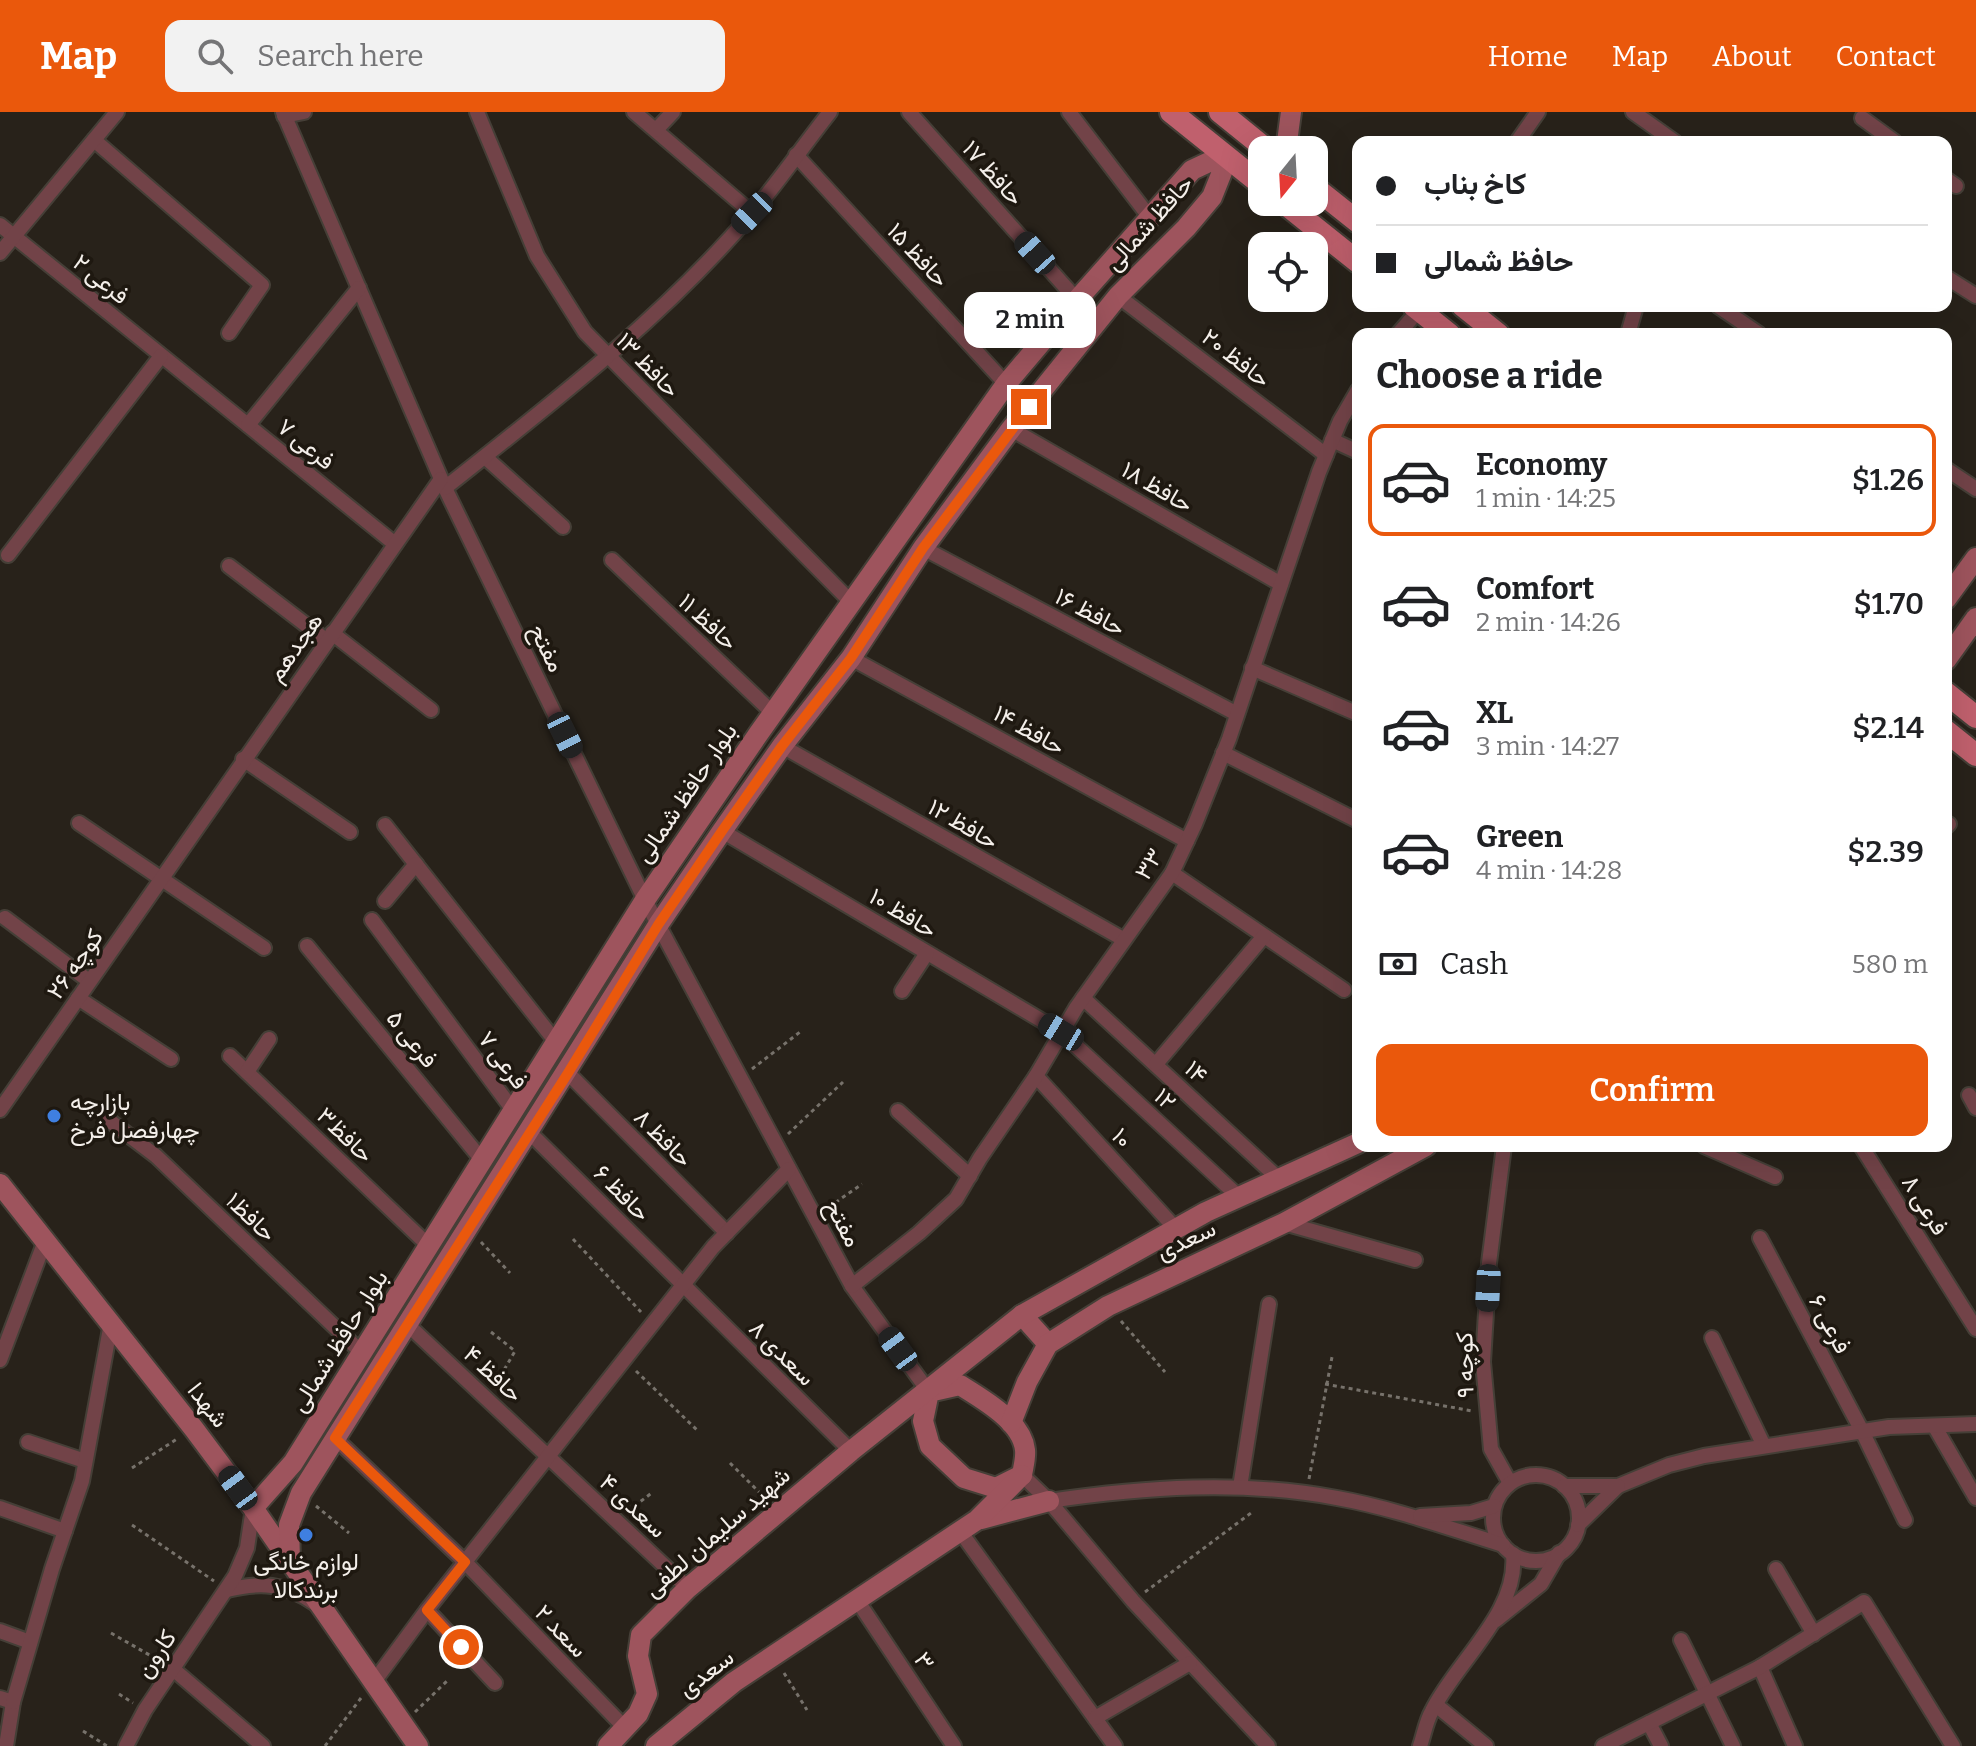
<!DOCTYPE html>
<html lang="en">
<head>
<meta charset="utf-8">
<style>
	body { margin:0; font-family:Bitter,Vazirmatn,serif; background:#f2f2f2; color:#202124; height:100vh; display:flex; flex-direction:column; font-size:30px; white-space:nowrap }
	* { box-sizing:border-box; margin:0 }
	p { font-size:26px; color:#757577 }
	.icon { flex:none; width:44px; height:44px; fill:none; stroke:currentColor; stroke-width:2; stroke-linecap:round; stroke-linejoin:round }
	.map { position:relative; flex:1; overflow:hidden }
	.sheet { position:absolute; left:1352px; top:216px; width:600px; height:824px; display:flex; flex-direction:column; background:#fff; border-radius:16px; box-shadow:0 8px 32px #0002 }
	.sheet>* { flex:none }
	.guide { position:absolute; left:1352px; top:24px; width:600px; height:176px; border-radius:16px; box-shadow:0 8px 32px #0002; display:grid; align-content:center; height:176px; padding:0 24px; background:#fff }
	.needle { width:52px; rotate:198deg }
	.tools { position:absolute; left:1248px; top:24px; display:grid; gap:16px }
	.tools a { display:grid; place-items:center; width:80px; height:80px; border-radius:16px; background:#fff; box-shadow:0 8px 32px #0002; font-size:40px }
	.end { position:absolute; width:36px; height:36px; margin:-18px; border:10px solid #ea580c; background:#fff; box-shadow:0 0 0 4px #fff }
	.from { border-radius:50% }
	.bubble { position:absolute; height:56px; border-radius:16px; background:#fff; box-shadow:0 8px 32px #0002; font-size:26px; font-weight:600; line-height:56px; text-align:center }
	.car { position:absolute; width:24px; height:48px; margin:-24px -12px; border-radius:10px; box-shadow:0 0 6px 2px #0007; background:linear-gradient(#222 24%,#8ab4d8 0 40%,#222 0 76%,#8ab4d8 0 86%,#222 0) }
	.guide b { display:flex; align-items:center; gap:28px; height:76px; font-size:30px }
	.guide b+b { border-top:2px solid #e0e0e0 }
	.guide i { width:20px; height:20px; background:#202124 }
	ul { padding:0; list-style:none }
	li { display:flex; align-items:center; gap:24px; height:112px; margin:0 16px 12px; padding:0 8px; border:4px solid transparent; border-radius:16px }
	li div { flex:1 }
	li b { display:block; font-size:30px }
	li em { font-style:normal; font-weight:600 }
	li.on { border-color:#ea580c }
	li>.icon { width:72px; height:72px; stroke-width:1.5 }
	h2 { padding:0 24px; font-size:36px; line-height:96px }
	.pay { display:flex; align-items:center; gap:20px; height:88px; padding:0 24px; font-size:30px }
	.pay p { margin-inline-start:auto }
	.button { display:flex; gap:16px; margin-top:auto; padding:16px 24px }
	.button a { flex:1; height:92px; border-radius:16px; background:#ea580c; color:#fff; font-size:32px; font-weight:600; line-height:92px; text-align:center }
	header { display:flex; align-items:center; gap:48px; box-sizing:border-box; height:112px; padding:0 40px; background:#ea580c; color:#fff }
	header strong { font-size:38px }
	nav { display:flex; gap:44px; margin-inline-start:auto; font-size:28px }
	.search { width:560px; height:72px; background:#f2f2f2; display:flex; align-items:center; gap:20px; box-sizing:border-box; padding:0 28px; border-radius:16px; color:#757577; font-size:30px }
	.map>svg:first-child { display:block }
</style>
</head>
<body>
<header>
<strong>Map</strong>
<div class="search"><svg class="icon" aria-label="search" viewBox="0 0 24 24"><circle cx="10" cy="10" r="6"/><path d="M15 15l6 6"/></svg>Search here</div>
<nav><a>Home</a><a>Map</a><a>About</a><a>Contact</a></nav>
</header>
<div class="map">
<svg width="1976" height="1634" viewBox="0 0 1976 1634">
	<rect width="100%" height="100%" fill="#28221a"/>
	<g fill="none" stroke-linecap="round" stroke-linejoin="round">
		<defs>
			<g id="street">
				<path d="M 283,0 L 445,376 L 645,788 L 852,1174 L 929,1280"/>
				<path d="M 477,0 L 537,144 L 585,220 L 852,491"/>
				<path d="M 634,0 L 752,101"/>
				<path d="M 909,0 L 1077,188"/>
				<path d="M 1069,0 L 1151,107"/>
				<path d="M 1633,0 L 1675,30"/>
				<path d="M 284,4 L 304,0"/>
				<path d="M 1862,6 L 1895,30"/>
				<path d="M 656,18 L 673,0"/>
				<path d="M 94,28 L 262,173 L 229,221"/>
				<path d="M 1517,30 L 1538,0"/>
				<path d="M 796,43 L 1006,272"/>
				<path d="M 1946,67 L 1956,74"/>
				<path d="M 0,113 L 395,432"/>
				<path d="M 0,141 L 117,0"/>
				<path d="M 1946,165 L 1976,184"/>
				<path d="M 1118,184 L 1326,343"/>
				<path d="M 1718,194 L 1759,222"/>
				<path d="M 1398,222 L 1419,198"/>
				<path d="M 1628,222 L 1636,194"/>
				<path d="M 248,313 L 359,176"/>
				<path d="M 1011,317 L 1281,472"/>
				<path d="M 1332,328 L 1358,340"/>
				<path d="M 485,345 L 563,415"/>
				<path d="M 1946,357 L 1976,377"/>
				<path d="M 445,376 C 552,291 663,206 752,101 C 779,69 804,33 830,0"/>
				<path d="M 923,436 L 1237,602"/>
				<path d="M 8,443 L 161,244"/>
				<path d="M 612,448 L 774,602"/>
				<path d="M 229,454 L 327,529"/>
				<path d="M 332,521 L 431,598"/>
				<path d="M 851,546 L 1187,729"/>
				<path d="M 1252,556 L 1358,602"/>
				<path d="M 782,634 L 1123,827"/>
				<path d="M 1223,641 L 1358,709"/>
				<path d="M 243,647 L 350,720"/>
				<path d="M 79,711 L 264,836"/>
				<path d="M 385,713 L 556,930"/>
				<path d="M 1946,715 L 1949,712"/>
				<path d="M 722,719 L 1061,920 L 1239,1085"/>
				<path d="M 1172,761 L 1344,878"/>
				<path d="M 385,789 L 416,752"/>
				<path d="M 5,806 L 89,869"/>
				<path d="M 372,808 L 513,998"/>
				<path d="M 307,834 L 482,1048"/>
				<path d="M 902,879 L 927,841"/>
				<path d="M 78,886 L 171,947"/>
				<path d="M 1083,886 L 1279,1067"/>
				<path d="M 230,944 L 429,1134"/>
				<path d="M 1156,952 L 1264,824"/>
				<path d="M 247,960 L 269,927"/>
				<path d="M 568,961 L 727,1121"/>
				<path d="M 1036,964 L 1176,1117"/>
				<path d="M 1969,983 L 1976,996"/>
				<path d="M 0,998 L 441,367"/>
				<path d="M 898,999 L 970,1064"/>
				<path d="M 106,1006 L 156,1044 L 362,1241"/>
				<path d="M 529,1020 L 851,1339"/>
				<path d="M 1504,1034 L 1489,1151 L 1483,1250 L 1491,1337 L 1510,1371"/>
				<path d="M 1704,1034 L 1775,1065"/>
				<path d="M 1861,1034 L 1976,1217"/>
				<path d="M 1284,1111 L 1415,1148"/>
				<path d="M 1760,1126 L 1862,1319 L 1905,1408"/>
				<path d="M 852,1174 L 919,1121 L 956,1087 L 980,1046 L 1036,964 L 1076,896 L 1172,761 L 1195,712 L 1229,627 L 1319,360 L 1340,309 L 1358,278"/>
				<path d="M 407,1212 L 688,1476"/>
				<path d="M 1712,1226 L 1764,1334"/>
				<path d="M 0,1248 L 45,1129"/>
				<path d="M 1935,1315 L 1976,1386"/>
				<path d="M 335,1326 L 465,1450 L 626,1617"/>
				<path d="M 28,1330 L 85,1349"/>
				<path d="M 1022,1363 L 1049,1389 L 1133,1489 L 1268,1634"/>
				<circle cx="1536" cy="1406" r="43"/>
				<path d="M 1564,1374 L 1618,1374 L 1669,1353 L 1704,1344 L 1889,1315 L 1976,1312"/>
				<path d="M 1240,1375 L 1269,1192"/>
				<path d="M 1049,1389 C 1144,1375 1241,1368 1337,1386 C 1393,1396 1448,1416 1503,1433"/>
				<path d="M 0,1396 L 65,1419"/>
				<path d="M 1420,1404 L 1471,1401 L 1494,1394"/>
				<path d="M 1578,1413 L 1618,1374"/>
				<path d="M 960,1419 L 1115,1634"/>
				<path d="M 1776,1457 L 1814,1522"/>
				<path d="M 227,1478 C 259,1470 286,1471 314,1491"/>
				<path d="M 857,1488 L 954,1634"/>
				<path d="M 427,1498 L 495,1571"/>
				<path d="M 1496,1508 L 1541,1472 L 1559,1441"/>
				<path d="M 0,1519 L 30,1530"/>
				<path d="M 1681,1528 L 1733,1634"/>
				<path d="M 1760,1555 L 1795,1634"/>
				<path d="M 173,1557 L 263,1634"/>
				<path d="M 373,1571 L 427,1498 L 713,1135 L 789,1057"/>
				<path d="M 0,1586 L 13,1590 L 6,1634"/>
				<path d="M 13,1590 L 52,1457 L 82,1369 L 111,1211"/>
				<path d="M 1436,1593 L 1486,1634"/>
				<path d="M 1095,1606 L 1190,1551"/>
				<path d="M 1649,1611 L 1661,1634"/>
				<path d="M 126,1634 L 145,1598 L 235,1464 L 247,1436 L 253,1396"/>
				<path d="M 1420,1634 C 1424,1623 1426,1609 1432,1599 C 1456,1550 1519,1500 1513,1442"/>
				<path d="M 1603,1634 L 1760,1555 L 1864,1490 L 1953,1634"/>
			</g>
			<g id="secondary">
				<path d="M 1286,38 L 1291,0"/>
				<path d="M 1946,487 L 1976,446"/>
				<path d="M 1946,548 L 1976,506"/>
				<path d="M 0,1072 L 194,1317 L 253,1396 L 418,1634"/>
				<path d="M 1022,1203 L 1048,1232"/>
				<path d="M 960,1273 C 982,1287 1022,1309 1025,1338 C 1026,1346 1023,1356 1022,1363 L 996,1376 L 964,1366 L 930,1334 L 923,1309 L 929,1280 Z"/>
				<path d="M 1011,1311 L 1027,1270 L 1048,1232 L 1108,1194 L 1284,1111 L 1426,1034"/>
				<path d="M 253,1396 L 293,1351 L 645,788 L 759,621 L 1006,272 L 1077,188 L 1192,58 L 1224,43 L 1222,60 L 1212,85 L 1186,116 L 1118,184 L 1011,317 L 923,436 L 851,546 L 782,634 L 722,719 L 658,813 L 301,1381 L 289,1413 L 290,1449"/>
				<path d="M 981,1407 L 1049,1389"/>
				<path d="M 608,1634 L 638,1602 L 647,1582 L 638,1544 L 641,1523 L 688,1476 L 851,1339 L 1022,1203 L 1206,1100 L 1358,1031"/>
				<path d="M 656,1634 L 734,1570 L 977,1408 L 1022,1363"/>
			</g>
			<g id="primary">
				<path d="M 1171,0 L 1262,73"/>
				<path d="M 1220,0 L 1267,38"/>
				<path d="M 1314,75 L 1358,110"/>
				<path d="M 1283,90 L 1358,150"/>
				<path d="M 1414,194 L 1449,222"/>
				<path d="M 1463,194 L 1498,222"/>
				<path d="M 1946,581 L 1976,605"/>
				<path d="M 1946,619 L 1976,643"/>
			</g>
		</defs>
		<use href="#street" stroke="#453f37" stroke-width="18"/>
		<use href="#secondary" stroke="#453f37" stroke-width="24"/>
		<use href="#primary" stroke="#453f37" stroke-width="26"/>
		<g stroke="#77726b" stroke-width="3" stroke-dasharray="4 4" stroke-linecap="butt">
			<path d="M 752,957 L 800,920"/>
			<path d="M 788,1022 L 843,970"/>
			<path d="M 829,1095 L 862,1072"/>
			<path d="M 573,1127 L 641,1200"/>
			<path d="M 481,1130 L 510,1161"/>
			<path d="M 1121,1209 L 1165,1260"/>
			<path d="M 491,1220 L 515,1239 L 496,1272"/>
			<path d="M 636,1259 L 698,1319"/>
			<path d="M 1325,1272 L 1472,1299"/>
			<path d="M 730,1351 L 765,1386"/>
			<path d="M 132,1356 L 177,1327"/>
			<path d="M 1309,1367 L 1332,1245"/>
			<path d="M 316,1394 L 349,1421"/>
			<path d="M 628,1399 L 653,1380"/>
			<path d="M 132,1413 L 214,1469"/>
			<path d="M 1145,1480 L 1251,1401"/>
			<path d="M 111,1521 L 160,1549"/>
			<path d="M 784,1561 L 807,1598"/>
			<path d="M 119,1582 L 133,1591"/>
			<path d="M 415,1600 L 447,1569"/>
			<path d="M 83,1619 L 107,1634"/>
			<path d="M 325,1634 L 361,1586"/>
		</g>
		<use href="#street" stroke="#724348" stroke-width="14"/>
		<use href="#secondary" stroke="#9e545d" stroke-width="20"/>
		<use href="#primary" stroke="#c0606d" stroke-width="22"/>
	</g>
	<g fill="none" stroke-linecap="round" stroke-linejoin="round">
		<path stroke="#ea580c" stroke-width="10" d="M 461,1535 L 427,1498 L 465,1450 L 335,1326 L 568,961 L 658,813 L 722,719 L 782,634 L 851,546 L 923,436 L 1029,295"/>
	</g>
	<g fill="#3f7fe0" stroke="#1e1810" stroke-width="3">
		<circle cx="54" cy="1004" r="8"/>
		<circle cx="306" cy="1423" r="8"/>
	</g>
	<g text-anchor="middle" stroke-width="7" stroke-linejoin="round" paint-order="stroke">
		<g font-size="24" fill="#f4efea" stroke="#1e1810">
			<text transform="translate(993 61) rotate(48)" y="8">حافظ ۱۷</text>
			<text transform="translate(1149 111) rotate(-48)" y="8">حافظ شمالی</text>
			<text transform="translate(918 143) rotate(47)" y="8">حافظ ۱۵</text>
			<text transform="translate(101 167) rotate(39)" y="8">فرعی ۲</text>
			<text transform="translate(1236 246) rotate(38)" y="8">حافظ ۲۰</text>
			<text transform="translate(648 253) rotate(46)" y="8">حافظ ۱۳</text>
			<text transform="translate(306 332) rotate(39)" y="8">فرعی ۷</text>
			<text transform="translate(1157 375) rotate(30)" y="8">حافظ ۱۸</text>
			<text transform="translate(1090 500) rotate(28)" y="8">حافظ ۱۶</text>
			<text transform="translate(708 510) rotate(43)" y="8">حافظ ۱۱</text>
			<text transform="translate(295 535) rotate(-55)" y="8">هجدهم</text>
			<text transform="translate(547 536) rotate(64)" y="8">مفتح</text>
			<text transform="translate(1029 618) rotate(29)" y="8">حافظ ۱۴</text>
			<text transform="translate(686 681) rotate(-56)" y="8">بلوار حافظ شمالی</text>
			<text transform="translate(963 712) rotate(30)" y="8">حافظ ۱۲</text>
			<text transform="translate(1149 752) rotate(-58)" y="8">۳۳</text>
			<text transform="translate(903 801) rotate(31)" y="8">حافظ ۱۰</text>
			<text transform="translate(75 852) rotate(-55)" y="8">کوچه ۲۶</text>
			<text transform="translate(412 927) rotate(51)" y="8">فرعی ۵</text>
			<text transform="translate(503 948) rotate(53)" y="8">فرعی ۷</text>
			<text transform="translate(1196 960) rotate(43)" y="8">۱۴</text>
			<text transform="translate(1165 987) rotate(43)" y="8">۱۲</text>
			<text transform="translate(345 1023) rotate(44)" y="8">حافظ۳</text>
			<text transform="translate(663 1026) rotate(45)" y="8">حافظ ۸</text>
			<text transform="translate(1122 1026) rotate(48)" y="8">۱۰</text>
			<text transform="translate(622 1081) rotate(45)" y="8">حافظ ۶</text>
			<text transform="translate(1925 1093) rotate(58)" y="8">فرعی ۸</text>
			<text transform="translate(251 1105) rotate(44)" y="8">حافظ۱</text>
			<text transform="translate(843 1111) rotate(62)" y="8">مفتح</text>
			<text transform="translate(1186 1128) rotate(-25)" y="8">سعدی</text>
			<text transform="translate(1830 1212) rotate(62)" y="8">فرعی ۶</text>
			<text transform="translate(339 1229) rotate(-58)" y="8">بلوار حافظ شمالی</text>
			<text transform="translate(782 1241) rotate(45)" y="8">سعدی ۸</text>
			<text transform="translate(1465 1253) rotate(-91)" y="8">کوچه ۹</text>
			<text transform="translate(493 1262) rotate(43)" y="8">حافظ ۴</text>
			<text transform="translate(208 1293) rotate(52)" y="8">شهدا</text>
			<text transform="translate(633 1394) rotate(43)" y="8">سعدی ۴</text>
			<text transform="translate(717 1420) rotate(-41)" y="8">شهید سلیمان لطفی</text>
			<text transform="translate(561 1519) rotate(46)" y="8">سعد ۲</text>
			<text transform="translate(156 1542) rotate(-56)" y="8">کارون</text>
			<text transform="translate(924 1549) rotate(56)" y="8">۳</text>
			<text transform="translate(706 1561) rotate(-37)" y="8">سعدی</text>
		</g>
		<g font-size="24" fill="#f4efea" stroke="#1e1810" text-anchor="start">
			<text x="70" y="998">بازارچه<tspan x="70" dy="28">چهارفصل فرخ</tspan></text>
			<text x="306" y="1458" text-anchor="middle">لوازم خانگی<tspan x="306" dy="28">برندکالا</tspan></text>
		</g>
	</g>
</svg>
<div class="tools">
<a><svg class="needle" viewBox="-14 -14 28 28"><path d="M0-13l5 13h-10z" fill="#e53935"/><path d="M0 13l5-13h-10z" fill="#757577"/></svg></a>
<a><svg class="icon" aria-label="locate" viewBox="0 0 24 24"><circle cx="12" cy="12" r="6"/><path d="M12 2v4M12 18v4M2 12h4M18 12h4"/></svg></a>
</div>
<i class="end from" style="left:461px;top:1535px"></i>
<i class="end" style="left:1029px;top:295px"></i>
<div class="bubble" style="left:964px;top:180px;width:132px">2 min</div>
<i class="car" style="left:752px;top:101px;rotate:224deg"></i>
<i class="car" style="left:1035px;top:141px;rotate:318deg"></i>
<i class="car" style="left:565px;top:623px;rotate:154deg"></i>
<i class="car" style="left:1061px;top:920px;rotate:301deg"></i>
<i class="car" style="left:1488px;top:1176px;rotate:183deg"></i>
<i class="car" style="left:898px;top:1237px;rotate:324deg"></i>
<i class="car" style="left:238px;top:1376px;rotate:324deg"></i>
<div class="guide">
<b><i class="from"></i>کاخ بناب</b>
<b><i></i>حافظ شمالی</b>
</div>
<section class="sheet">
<h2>Choose a ride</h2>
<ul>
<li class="on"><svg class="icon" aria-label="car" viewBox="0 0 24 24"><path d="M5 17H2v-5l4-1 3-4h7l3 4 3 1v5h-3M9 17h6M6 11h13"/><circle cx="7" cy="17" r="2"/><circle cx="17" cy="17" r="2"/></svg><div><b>Economy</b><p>1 min · 14:25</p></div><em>$1.26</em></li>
<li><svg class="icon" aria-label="car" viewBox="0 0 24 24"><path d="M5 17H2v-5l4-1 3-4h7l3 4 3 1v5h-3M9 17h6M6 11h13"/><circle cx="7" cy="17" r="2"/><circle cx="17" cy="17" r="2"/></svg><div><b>Comfort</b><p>2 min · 14:26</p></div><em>$1.70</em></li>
<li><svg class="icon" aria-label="car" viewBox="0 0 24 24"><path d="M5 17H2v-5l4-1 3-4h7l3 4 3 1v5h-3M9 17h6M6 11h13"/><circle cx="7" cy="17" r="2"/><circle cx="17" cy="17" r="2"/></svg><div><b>XL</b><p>3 min · 14:27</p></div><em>$2.14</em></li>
<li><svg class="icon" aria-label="car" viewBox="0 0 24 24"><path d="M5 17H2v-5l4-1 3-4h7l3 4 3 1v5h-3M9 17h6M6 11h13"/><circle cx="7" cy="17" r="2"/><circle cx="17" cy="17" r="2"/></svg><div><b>Green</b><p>4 min · 14:28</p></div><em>$2.39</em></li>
</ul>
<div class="pay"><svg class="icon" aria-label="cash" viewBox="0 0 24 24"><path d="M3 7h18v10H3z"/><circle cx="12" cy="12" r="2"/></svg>Cash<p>580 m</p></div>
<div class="button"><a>Confirm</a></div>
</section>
</div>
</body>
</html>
